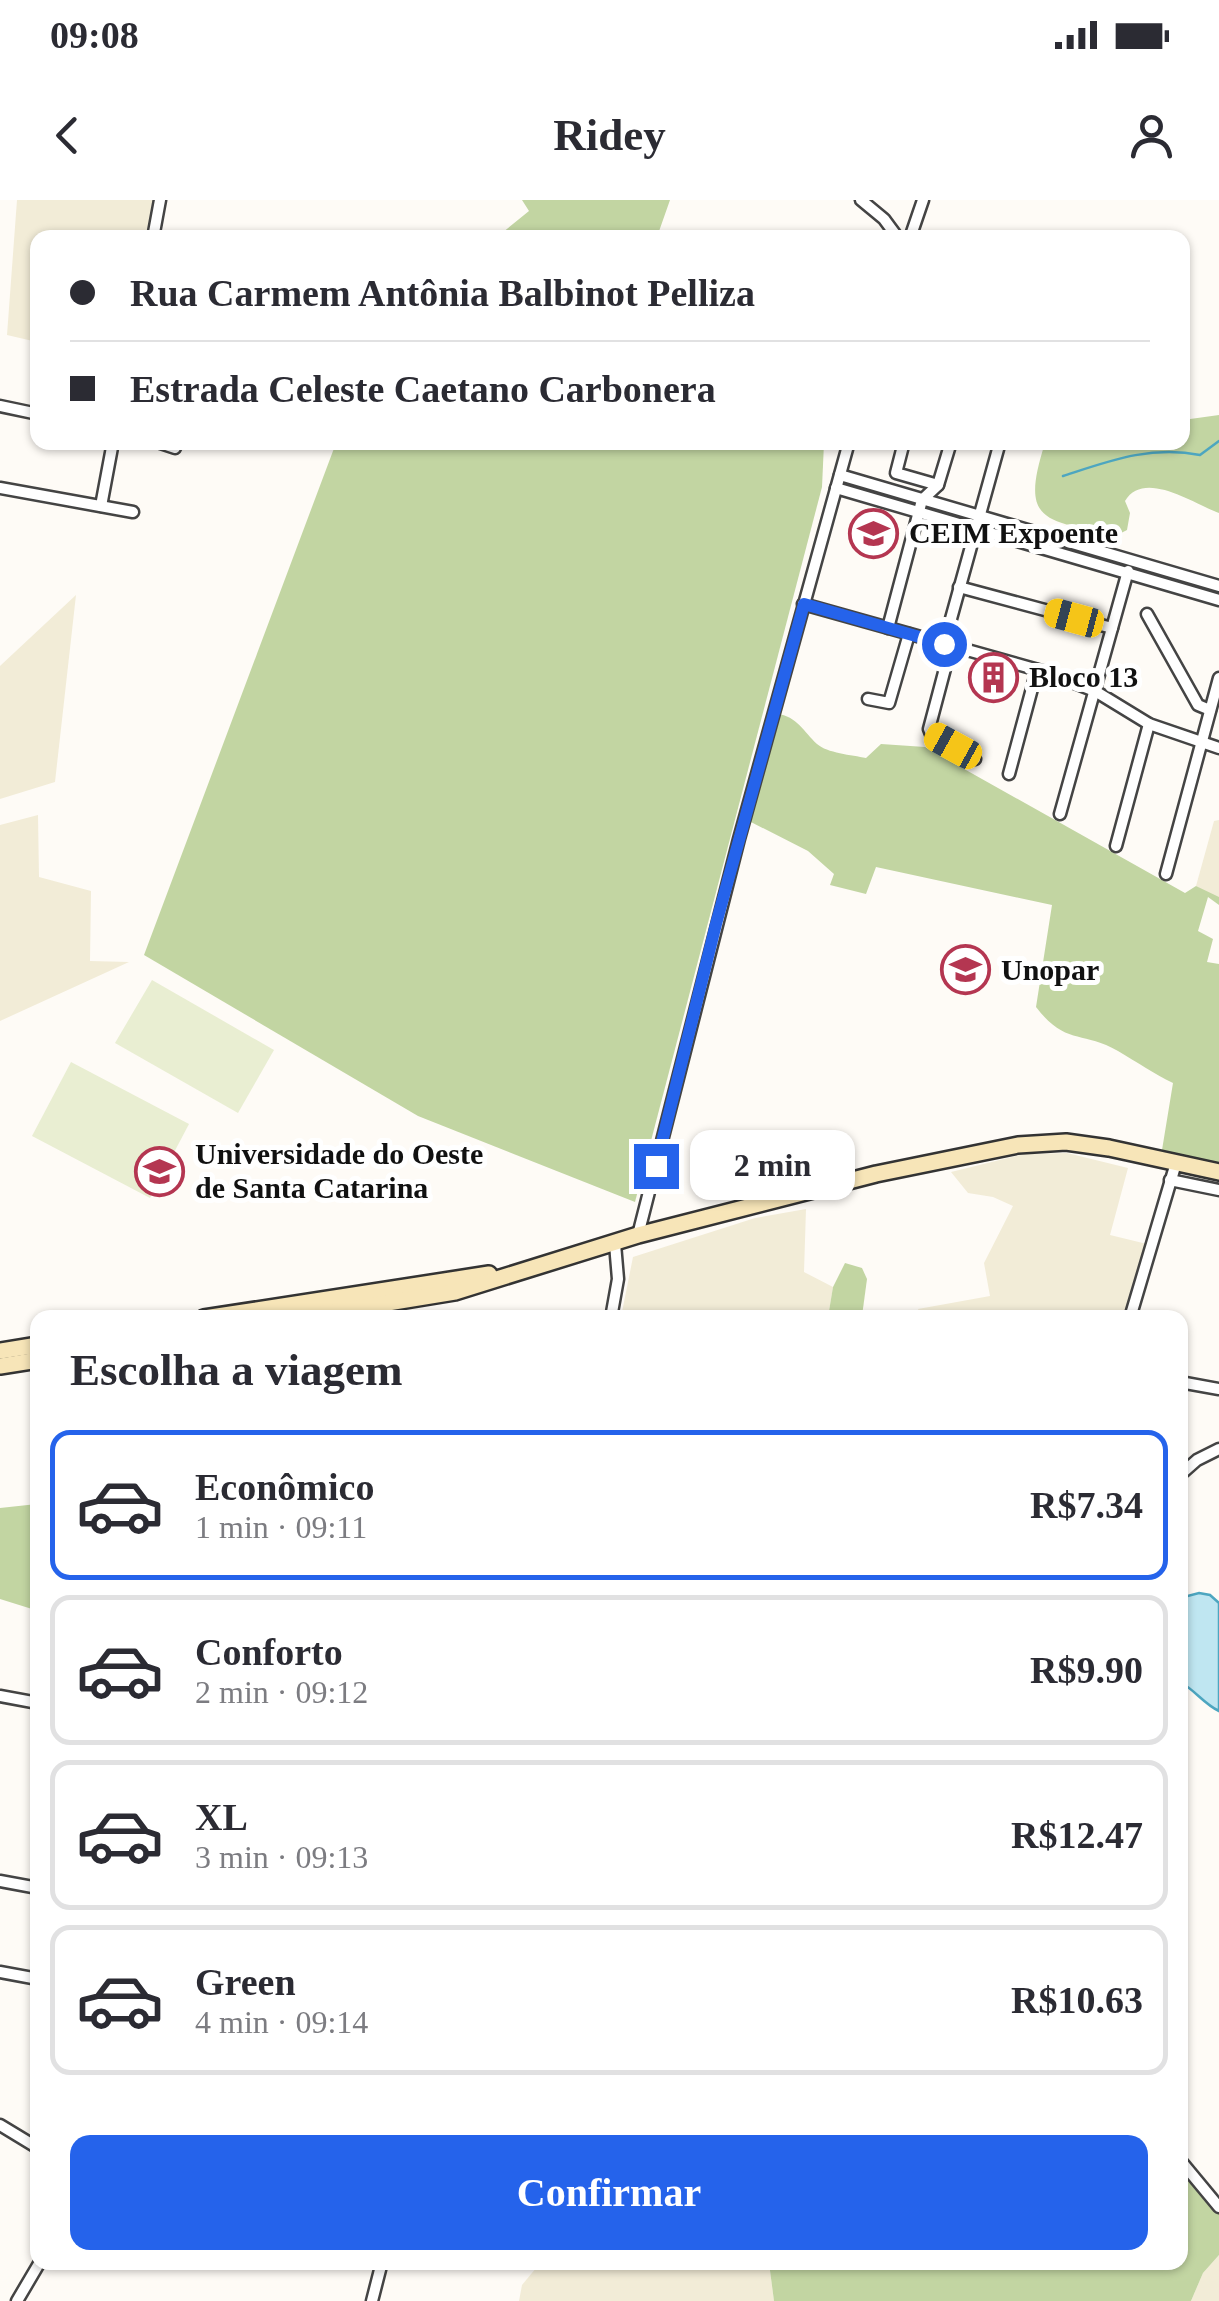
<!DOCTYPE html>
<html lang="pt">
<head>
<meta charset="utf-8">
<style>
	body { margin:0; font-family:Georgia,serif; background:#f7f7f7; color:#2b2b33; height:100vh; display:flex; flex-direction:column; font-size:38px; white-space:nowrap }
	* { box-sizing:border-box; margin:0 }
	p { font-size:32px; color:#7c7c81 }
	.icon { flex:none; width:55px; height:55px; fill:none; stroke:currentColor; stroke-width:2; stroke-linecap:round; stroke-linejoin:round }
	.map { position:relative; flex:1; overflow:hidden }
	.side { position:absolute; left:30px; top:1110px; width:1158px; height:960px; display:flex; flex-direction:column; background:#fff; border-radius:20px; box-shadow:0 2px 8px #0004 }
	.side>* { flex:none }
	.guide { position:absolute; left:30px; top:30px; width:1160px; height:220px; border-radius:20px; box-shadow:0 2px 8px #0004; display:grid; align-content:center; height:220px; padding:0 40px; background:#fff }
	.end { position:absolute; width:45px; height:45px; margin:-22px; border:12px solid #2563eb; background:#fff; box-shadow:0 0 0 5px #fff }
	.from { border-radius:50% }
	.bubble { position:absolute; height:70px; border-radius:20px; background:#fff; box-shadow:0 2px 8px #0004; font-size:32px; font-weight:700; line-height:70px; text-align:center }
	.car { position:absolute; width:30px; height:60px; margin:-30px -15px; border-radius:12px; box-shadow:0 0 8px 2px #0007; background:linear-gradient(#f5c518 24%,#345 0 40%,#f5c518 0 76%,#345 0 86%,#f5c518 0) }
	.guide b { display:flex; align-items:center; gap:35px; height:95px; font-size:38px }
	.guide b+b { border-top:2px solid #e1e1e2 }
	.guide i { width:25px; height:25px; background:#2b2b33 }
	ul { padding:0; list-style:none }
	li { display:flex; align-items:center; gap:30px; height:150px; margin:0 20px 15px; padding:0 20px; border:5px solid #e1e1e2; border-radius:20px }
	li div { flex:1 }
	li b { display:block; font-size:38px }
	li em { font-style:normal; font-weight:700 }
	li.active { border-color:#2563eb }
	li>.icon { width:90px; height:90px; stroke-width:1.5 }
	h2 { padding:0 40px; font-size:45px; line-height:120px }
	.cta { display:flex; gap:20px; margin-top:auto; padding:20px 40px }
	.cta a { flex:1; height:115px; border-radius:20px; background:#2563eb; color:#fff; font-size:40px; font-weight:700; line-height:115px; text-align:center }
	.status { display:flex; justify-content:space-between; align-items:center; height:70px; padding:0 50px; background:#fff; direction:ltr }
	.status svg { height:28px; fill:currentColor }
	header { display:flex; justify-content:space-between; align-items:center; height:130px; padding:0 40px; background:#fff; font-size:45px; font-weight:700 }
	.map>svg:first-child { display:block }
</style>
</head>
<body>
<div class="status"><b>09:08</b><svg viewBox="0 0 49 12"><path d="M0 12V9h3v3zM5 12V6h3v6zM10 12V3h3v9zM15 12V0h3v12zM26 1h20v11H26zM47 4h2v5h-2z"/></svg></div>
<header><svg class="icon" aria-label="back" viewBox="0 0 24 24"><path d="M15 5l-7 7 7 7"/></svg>Ridey<svg class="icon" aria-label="person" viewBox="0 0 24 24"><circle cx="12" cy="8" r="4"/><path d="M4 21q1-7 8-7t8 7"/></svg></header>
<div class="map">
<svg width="1219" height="2101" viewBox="0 0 1219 2101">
	<rect width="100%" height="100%" fill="#fefbf6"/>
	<g fill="#f2ecd7">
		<path d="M 17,0 L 156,0 L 148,37 L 38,38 L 37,142 L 7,135 Z"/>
		<path d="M 76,395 L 55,582 L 0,599 L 0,466 Z"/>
		<path d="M 38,615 L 39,677 L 91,691 L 90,761 L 129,762 L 0,821 L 0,625 Z"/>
		<path d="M 1219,620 L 1219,701 L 1196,686 L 1214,621 Z"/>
		<path d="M 1067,953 L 1128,968 L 1110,1035 L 1151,1045 L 1130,1117 L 922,1118 L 918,1109 L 990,1096 L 984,1063 L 1013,1006 L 993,997 L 968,993 L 951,972 L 1024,954 Z"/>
		<path d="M 806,1009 L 804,1072 L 833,1087 L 828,1117 L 621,1117 L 633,1057 L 755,1018 Z"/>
		<path d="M 1219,2055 L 1219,2101 L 1191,2101 L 1203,2073 Z"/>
		<path d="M 541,2062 L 769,2063 L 774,2101 L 519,2101 L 522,2085 Z"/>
	</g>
	<g fill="#c2d5a2">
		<path d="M 522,0 L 670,0 L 657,37 L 497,37 L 529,11 Z"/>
		<path d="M 1219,215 L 1219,313 C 1194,304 1144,269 1125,301 L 1130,313 L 1127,330 L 1115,336 C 1045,319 1019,324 1045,243 L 1066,243 L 1066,247 L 1085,249 L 1091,243 L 1182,242 L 1183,220 Z"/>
		<path d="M 336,243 L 824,243 L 822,287 L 635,1002 L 418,916 L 144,755 Z"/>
		<path d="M 777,514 C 797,516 804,532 817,544 C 827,553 852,555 866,558 L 881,544 L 925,547 L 1185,693 L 1196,686 L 1219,697 L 1219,705 L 1208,697 L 1198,731 L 1213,739 L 1207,762 L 1219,764 L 1219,965 L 1162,950 L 1173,883 C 1154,874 1137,862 1118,851 C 1081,830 1066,846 1036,807 L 1052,705 L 876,667 L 866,694 L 830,685 L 834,674 L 808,651 L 747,620 Z"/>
		<path d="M 845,1063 L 862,1068 L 867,1079 L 862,1116 L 828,1117 L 833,1087 Z"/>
		<path d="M 37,1304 L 38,1304 L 37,1416 L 32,1409 L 0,1399 L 0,1308 Z"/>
		<path d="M 1180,1960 L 1219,2007 L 1219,2055 L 1203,2073 L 1191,2101 L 774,2101 L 769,2063 L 1180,2062 Z"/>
	</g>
	<g fill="#e9eed2">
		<path d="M 152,780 L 274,850 L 238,913 L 115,843 Z"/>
		<path d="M 71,862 L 189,924 L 150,998 L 32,936 Z"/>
	</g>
	<path fill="#bfe6f1" stroke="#4da6c0" stroke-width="2.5" d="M 1199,1393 L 1210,1395 L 1219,1403 L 1219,1511 C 1204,1504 1195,1490 1180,1482 L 1180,1398 Z"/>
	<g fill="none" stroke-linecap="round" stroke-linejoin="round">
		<path stroke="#4da6c0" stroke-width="2.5" d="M 1063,276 C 1109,261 1151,245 1200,255 L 1219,241"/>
		<defs>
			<g id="street">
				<path d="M 861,0 L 884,19 L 898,38"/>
				<path d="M 153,38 L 160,0"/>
				<path d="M 910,38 L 923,0"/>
				<path d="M 0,206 L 38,214"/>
				<path d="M 157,242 L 175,248"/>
				<path d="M 904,242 L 896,273 L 938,285"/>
				<path d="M 840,275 L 1219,386"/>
				<path d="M 0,288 L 133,312"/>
				<path d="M 836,288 L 1219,400"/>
				<path d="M 101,306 L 113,242"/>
				<path d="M 959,387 L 1112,428"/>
				<path d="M 803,404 L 1049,473 L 1095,491 L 1149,524 L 1219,548"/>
				<path d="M 1147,414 L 1198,505 L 1210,510"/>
				<path d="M 888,428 L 922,300 L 938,285 L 951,242"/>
				<path d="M 944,444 L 1000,242"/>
				<path d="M 951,446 L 929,529 L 931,534 L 975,559"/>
				<path d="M 868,499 L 889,503 L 909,434"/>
				<path d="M 1009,574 L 1037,470"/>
				<path d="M 1060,614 L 1128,371"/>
				<path d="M 1116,646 L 1149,524"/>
				<path d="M 1166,674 L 1219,478"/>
				<path d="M 1170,980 L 1219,990"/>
				<path d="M 638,1035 L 739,639 L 849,242"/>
				<path d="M 611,1118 L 618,1079 L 615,1044"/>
				<path d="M 1130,1118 L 1176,963"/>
				<path d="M 1180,1182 L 1219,1189"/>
				<path d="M 1180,1275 L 1197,1260 L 1219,1249"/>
				<path d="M 0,1496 L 38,1503"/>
				<path d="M 0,1681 L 38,1688"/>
				<path d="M 0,1772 L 38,1779"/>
				<path d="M 0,1925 L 38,1948"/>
				<path d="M 1180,1960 L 1219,2007"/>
				<path d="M 17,2101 L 40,2062"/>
				<path d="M 372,2101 L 382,2062"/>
			</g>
			<g id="secondary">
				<path d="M 204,1118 L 489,1074"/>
				<path d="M 296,1118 L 455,1092 L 638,1035 L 876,974 L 1018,945 L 1066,942 L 1109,948 L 1219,972"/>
				<path d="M 0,1151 L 38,1145"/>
				<path d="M 0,1166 L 38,1160"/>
			</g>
		</defs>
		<use href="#street" stroke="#444" stroke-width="15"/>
		<use href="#secondary" stroke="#333" stroke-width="20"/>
		<use href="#street" stroke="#fff" stroke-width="10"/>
		<use href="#secondary" stroke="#f7e5b8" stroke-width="15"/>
	</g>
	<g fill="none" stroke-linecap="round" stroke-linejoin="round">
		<path stroke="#2563eb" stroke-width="12" d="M 656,966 L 716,724 L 804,404 L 944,444"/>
	</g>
	<defs>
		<symbol id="school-ring" viewBox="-11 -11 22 22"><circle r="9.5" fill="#fff" stroke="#b43651" stroke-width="1.5"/><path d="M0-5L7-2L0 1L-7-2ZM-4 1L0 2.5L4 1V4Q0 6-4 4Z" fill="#b43651"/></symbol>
		<symbol id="building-ring" viewBox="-11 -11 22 22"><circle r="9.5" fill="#fff" stroke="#b43651" stroke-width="1.5"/><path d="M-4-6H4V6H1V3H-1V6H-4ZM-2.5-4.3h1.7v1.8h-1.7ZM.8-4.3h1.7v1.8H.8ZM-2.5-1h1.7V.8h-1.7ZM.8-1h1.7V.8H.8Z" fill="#b43651"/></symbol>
		<symbol id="university-ring" viewBox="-11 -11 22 22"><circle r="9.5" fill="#fff" stroke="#b43651" stroke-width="1.5"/><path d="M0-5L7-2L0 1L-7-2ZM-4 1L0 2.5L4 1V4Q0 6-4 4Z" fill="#b43651"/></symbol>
	</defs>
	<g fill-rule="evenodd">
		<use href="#school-ring" x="846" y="306" width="55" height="55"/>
		<use href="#building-ring" x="966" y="450" width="55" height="55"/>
		<use href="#university-ring" x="938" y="742" width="55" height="55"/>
		<use href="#university-ring" x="132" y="944" width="55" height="55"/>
	</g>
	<g text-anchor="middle" stroke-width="10" stroke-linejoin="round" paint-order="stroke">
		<g font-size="30" font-weight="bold" fill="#111" stroke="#fff" text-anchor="start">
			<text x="909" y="343">CEIM Expoente</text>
			<text x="1029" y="487">Bloco 13</text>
			<text x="1001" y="780">Unopar</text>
			<text x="195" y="964">Universidade do Oeste<tspan x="195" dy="34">de Santa Catarina</tspan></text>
		</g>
	</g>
</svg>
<i class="end from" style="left:944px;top:444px"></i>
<i class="end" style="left:656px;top:966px"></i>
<div class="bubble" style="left:690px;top:930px;width:165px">2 min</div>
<i class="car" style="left:1074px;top:418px;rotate:285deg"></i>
<i class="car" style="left:953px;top:546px;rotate:299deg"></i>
<div class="guide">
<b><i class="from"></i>Rua Carmem Antônia Balbinot Pelliza</b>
<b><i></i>Estrada Celeste Caetano Carbonera</b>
</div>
<section class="side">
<h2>Escolha a viagem</h2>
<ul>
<li class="active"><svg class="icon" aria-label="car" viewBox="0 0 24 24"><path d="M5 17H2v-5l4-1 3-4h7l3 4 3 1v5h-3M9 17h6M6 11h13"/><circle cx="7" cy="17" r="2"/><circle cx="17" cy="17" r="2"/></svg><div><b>Econômico</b><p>1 min · 09:11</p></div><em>R$7.34</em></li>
<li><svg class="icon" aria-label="car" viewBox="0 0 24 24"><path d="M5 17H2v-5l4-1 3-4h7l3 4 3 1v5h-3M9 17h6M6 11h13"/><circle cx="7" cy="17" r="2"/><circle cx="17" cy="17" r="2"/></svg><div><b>Conforto</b><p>2 min · 09:12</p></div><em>R$9.90</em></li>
<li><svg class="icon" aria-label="car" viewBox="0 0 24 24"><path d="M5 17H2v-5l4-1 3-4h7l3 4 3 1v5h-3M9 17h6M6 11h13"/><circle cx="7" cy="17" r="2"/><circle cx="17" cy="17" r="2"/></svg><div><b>XL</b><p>3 min · 09:13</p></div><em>R$12.47</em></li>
<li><svg class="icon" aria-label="car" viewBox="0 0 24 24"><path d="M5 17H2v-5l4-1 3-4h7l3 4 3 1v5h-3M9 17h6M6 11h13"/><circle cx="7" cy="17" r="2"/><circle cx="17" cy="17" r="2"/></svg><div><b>Green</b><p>4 min · 09:14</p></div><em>R$10.63</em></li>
</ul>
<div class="cta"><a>Confirmar</a></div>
</section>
</div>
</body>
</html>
